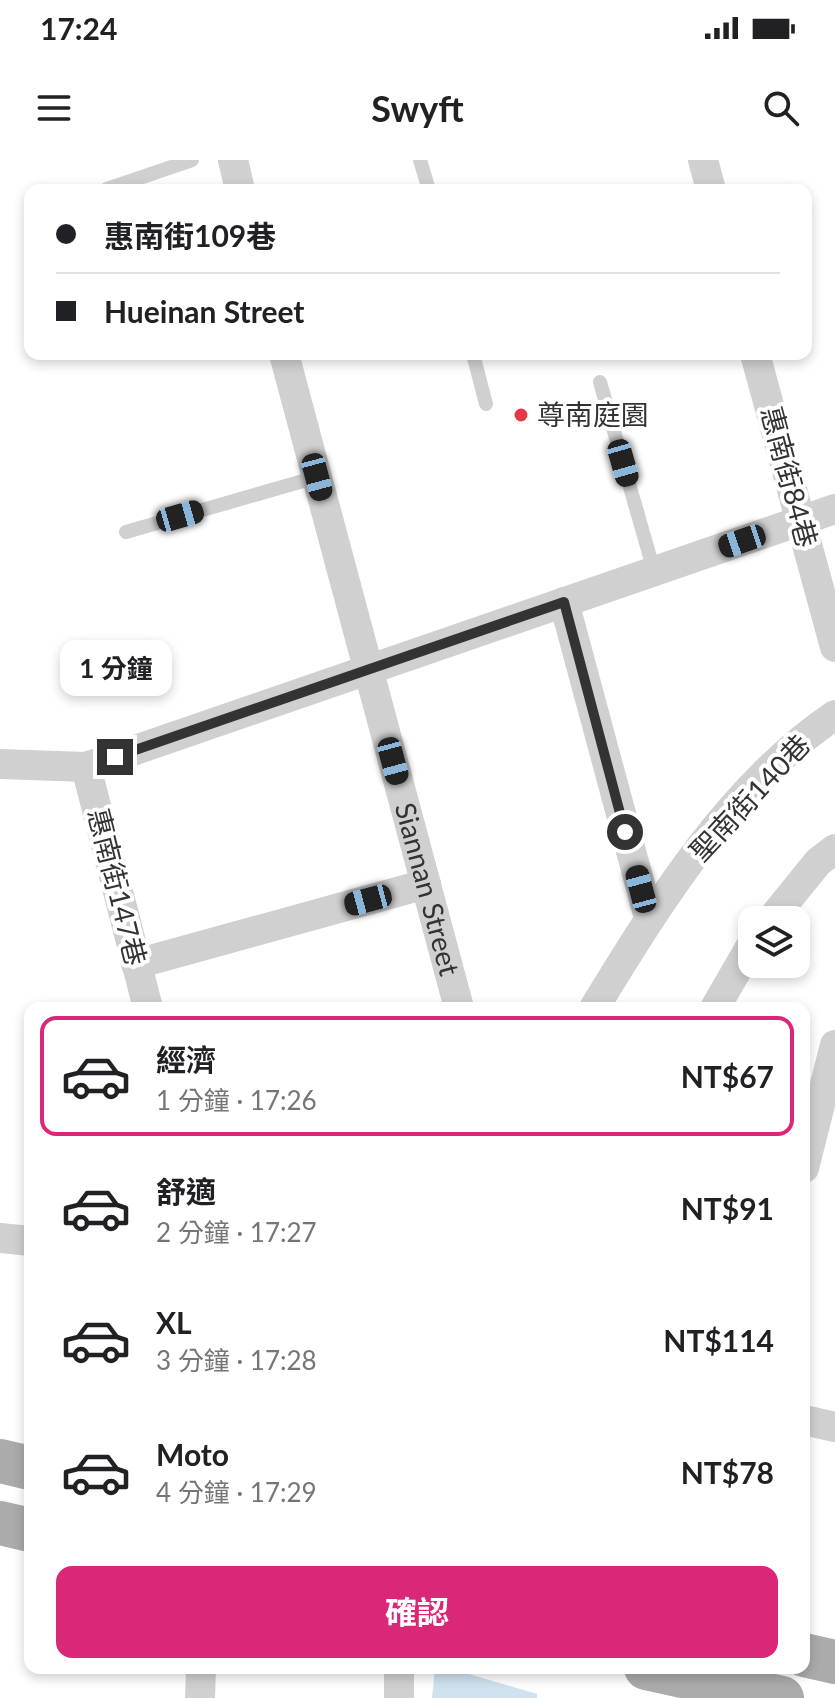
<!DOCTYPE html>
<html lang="zh-TW">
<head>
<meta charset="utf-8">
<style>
	body { margin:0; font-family:Lato,"Noto Sans TC",sans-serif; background:#f2f2f2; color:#202124; height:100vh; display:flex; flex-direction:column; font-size:30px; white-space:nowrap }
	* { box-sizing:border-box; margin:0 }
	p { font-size:26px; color:#757577 }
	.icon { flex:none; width:44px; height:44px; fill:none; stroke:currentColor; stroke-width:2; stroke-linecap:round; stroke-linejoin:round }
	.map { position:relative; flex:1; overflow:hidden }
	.drawer { position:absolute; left:24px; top:842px; width:786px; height:672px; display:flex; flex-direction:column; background:#fff; border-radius:16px; box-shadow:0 4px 12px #0003 }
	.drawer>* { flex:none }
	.banner { position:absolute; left:24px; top:24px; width:788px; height:176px; border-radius:16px; box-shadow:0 4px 12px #0003; display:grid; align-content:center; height:176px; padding:0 32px; background:#fff }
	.controls { position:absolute; left:738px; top:746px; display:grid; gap:16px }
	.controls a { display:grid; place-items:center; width:72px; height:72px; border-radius:16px; background:#fff; box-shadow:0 4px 12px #0003; font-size:40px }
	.end { position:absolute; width:36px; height:36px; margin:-18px; border:10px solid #333; background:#fff; box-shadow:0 0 0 4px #fff }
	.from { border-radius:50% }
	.bubble { position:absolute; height:56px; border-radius:16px; background:#fff; box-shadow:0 4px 12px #0003; font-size:26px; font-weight:700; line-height:56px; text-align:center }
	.car { position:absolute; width:24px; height:48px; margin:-24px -12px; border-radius:10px; box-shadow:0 0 6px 2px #0007; background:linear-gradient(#222 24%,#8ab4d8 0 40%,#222 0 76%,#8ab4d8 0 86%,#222 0) }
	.banner b { display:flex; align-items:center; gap:28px; height:76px; font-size:30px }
	.banner b+b { border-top:2px solid #e0e0e0 }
	.banner i { width:20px; height:20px; background:#202124 }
	ul { padding:14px 0 0; list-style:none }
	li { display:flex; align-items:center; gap:24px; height:120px; margin:0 16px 12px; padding:0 16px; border:4px solid transparent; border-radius:16px }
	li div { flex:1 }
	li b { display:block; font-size:30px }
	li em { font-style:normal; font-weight:700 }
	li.active { border-color:#db2777 }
	li>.icon { width:72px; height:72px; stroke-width:1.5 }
	.button { display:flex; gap:16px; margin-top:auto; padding:16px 32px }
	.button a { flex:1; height:92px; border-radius:16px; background:#db2777; color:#fff; font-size:32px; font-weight:700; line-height:92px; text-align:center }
	.status { display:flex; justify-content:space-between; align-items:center; height:56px; padding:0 40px; background:#fff; direction:ltr }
	.status svg { height:22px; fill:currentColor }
	header { display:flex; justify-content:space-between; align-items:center; height:104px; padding:0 32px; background:#fff; font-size:36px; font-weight:700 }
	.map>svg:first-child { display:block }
</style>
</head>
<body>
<div class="status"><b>17:24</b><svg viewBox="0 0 49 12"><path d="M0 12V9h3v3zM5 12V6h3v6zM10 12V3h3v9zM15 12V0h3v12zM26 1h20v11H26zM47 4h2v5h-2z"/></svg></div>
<header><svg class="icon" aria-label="menu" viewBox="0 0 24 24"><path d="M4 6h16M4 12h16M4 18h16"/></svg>Swyft<svg class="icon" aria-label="search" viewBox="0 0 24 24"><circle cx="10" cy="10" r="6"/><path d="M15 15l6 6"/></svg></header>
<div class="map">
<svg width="835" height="1538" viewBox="0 0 835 1538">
	<rect width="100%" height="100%" fill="#fff"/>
	<path fill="#cfe2ee" d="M 435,1508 L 506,1508 L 538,1516 L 537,1538 L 432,1538 Z"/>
	<path fill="#fff" d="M 448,1508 L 523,1508 L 539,1512 L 542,1516 L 541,1535 Z"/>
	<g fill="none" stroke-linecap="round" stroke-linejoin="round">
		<g stroke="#d0d0d0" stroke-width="14">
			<path d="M 420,0 L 429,30"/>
			<path d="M 107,29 L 192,0"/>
			<path d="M 473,194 L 486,244"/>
			<path d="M 600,222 L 654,411"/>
			<path d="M 126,372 L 317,317"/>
		</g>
		<g stroke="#d0d0d0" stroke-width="30">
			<path d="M 233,0 L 240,30"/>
			<path d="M 703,0 L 711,30"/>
			<path id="s1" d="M 284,194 L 459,848"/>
			<path d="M 755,194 L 835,487"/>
			<path d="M 564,442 L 649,758"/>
			<path d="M 0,604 L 86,607 L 835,349"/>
			<path d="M 86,607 L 148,848"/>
			<path d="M 771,760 L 818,702 L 835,689"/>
			<path d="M 136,804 L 426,724"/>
			<path d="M 594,848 C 659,742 730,626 835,555"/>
			<path d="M 715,848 L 752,784"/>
			<path d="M 804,1008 L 835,885"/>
			<path d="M 0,1078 L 30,1081"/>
			<path d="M 804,1260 L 835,1267"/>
			<path d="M 399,1508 L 399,1538"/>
			<path d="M 200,1538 L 201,1508"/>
		</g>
		<g stroke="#ababab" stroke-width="44">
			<path d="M 0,1301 L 30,1308"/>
			<path d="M 0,1363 L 30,1370"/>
			<path d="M 804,1495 L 835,1502"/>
			<path d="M 646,1508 L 782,1538"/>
		</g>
	</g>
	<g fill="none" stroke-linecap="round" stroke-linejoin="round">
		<path stroke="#333" stroke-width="10" d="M 115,597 L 564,442 L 625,672"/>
	</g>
	<circle fill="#e63946" stroke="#fff" stroke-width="3" cx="521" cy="255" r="8"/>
	<g text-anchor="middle" stroke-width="8" stroke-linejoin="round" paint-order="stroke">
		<g font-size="28" fill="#333" stroke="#fff" text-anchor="start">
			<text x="537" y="265">尊南庭園</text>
		</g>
		<g font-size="28" fill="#333" stroke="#fff">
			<text transform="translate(789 317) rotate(75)" y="10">惠南街84巷</text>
			<text transform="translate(750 638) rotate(-47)" y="10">聖南街140巷</text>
			<text transform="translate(117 727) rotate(76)" y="10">惠南街147巷</text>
			<text dy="10" stroke="none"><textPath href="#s1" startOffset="554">Siannan Street</textPath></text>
		</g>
	</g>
</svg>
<div class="controls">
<a><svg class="icon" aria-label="layers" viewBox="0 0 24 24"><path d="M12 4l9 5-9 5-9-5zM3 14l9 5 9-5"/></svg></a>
</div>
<i class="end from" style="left:625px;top:672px"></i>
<i class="end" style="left:115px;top:597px"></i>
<div class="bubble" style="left:60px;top:480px;width:112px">1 分鐘</div>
<i class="car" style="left:623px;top:303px;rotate:164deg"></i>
<i class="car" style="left:317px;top:317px;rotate:165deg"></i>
<i class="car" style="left:180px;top:356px;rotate:74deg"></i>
<i class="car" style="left:742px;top:381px;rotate:251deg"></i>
<i class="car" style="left:393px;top:601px;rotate:165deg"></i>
<i class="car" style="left:641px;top:729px;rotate:345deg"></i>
<i class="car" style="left:368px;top:740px;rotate:255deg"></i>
<div class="banner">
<b><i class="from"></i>惠南街109巷</b>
<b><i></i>Hueinan Street</b>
</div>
<section class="drawer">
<ul>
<li class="active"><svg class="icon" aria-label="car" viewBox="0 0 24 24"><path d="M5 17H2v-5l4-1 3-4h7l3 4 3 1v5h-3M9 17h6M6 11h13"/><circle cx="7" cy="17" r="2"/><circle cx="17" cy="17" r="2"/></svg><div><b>經濟</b><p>1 分鐘 · 17:26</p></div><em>NT$67</em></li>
<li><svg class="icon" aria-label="car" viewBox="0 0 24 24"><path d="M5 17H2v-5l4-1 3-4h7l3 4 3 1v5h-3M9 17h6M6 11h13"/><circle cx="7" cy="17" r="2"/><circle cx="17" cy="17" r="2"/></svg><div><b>舒適</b><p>2 分鐘 · 17:27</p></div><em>NT$91</em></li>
<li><svg class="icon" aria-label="car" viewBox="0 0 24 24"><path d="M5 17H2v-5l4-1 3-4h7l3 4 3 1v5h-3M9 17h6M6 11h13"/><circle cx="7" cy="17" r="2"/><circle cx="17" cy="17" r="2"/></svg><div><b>XL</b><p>3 分鐘 · 17:28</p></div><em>NT$114</em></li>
<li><svg class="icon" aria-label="car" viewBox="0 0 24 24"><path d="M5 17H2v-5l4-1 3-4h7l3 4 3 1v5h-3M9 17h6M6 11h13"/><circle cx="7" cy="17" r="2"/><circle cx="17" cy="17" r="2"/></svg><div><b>Moto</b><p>4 分鐘 · 17:29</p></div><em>NT$78</em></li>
</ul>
<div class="button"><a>確認</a></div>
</section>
</div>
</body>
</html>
